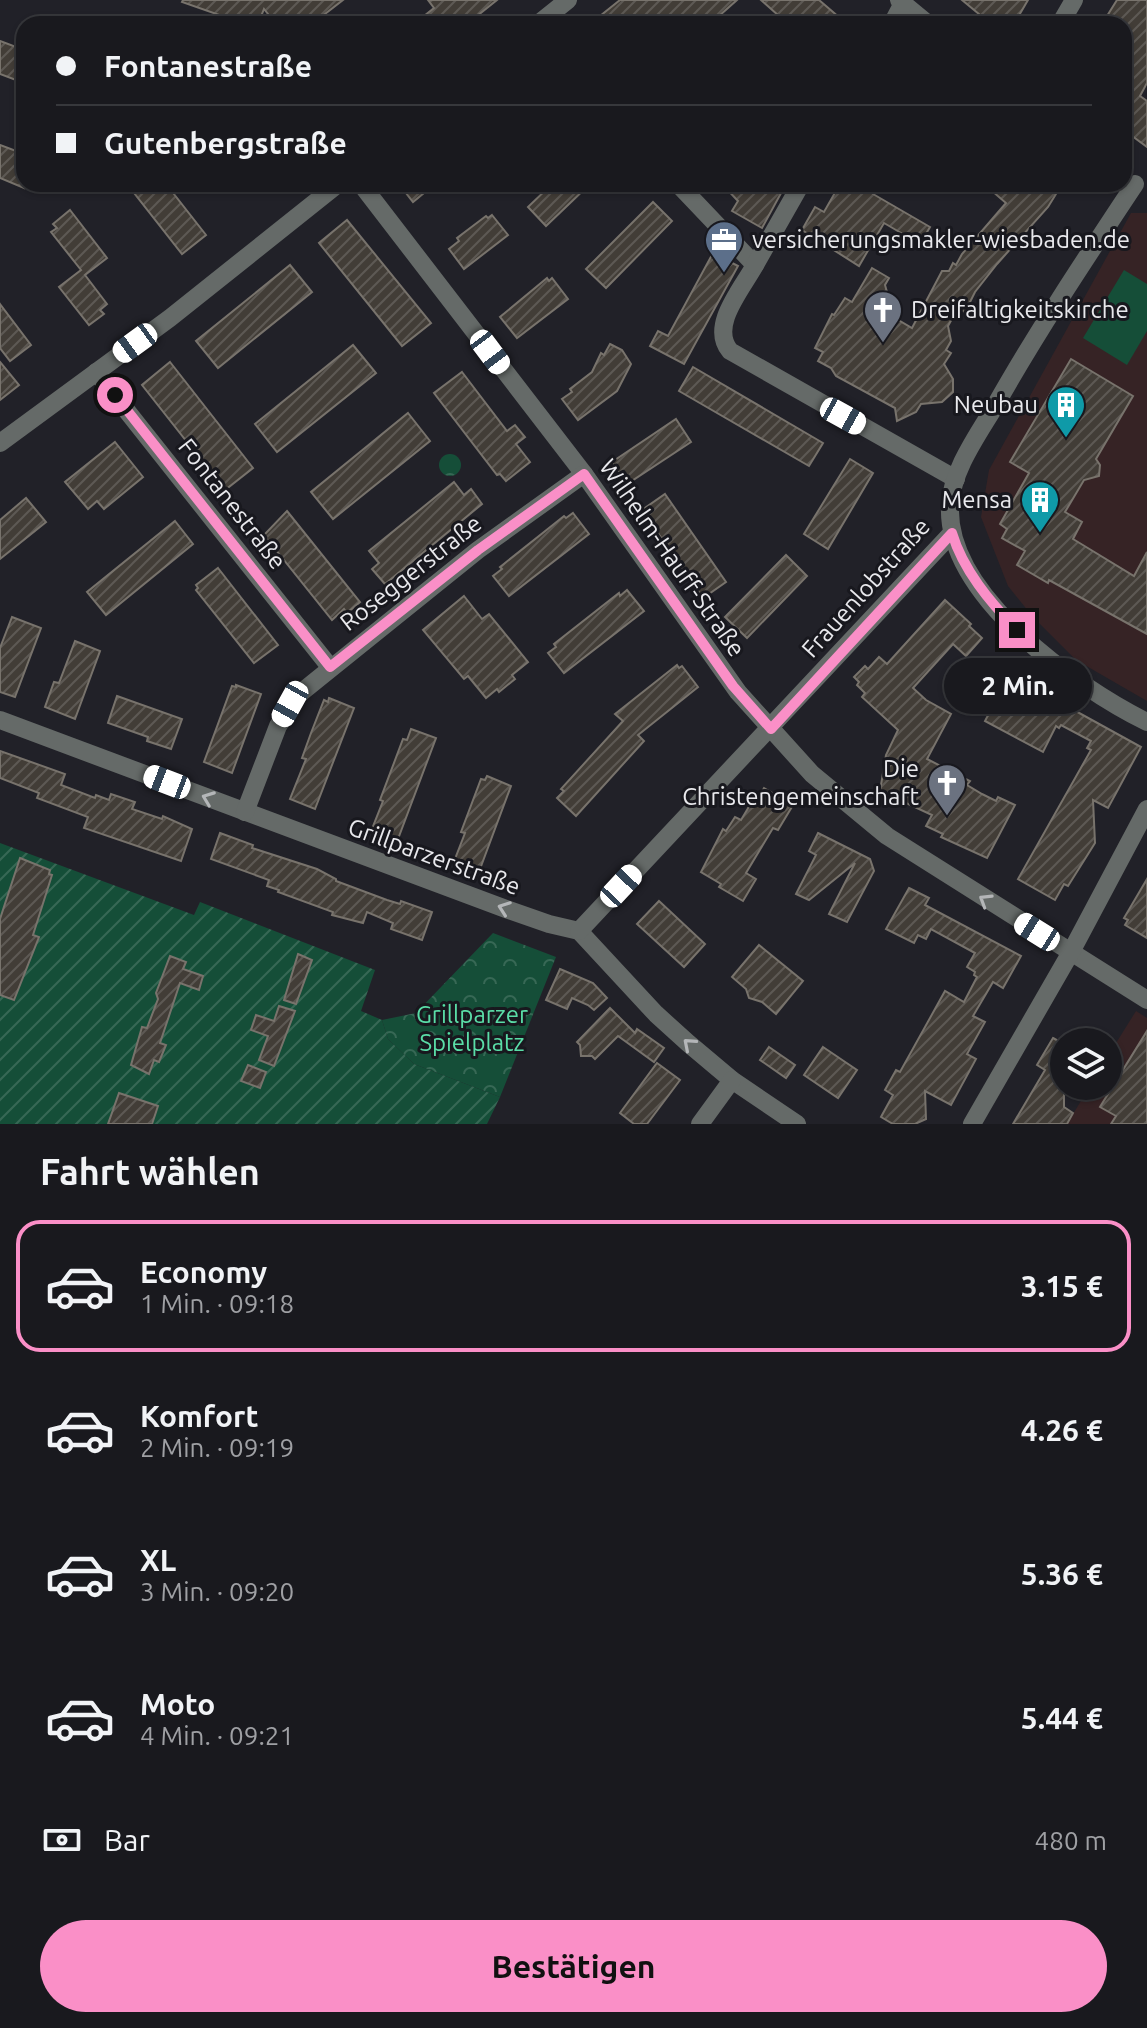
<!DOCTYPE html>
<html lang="de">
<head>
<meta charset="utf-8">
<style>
	body { margin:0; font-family:Ubuntu,sans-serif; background:#26262b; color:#f1f3f6; height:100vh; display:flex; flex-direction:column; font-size:30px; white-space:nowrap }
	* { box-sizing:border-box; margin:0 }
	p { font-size:26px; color:#9fa0a4 }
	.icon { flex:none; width:44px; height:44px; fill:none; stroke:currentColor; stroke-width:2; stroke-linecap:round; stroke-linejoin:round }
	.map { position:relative; height:1124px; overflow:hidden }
	.details { display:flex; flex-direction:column; background:#19191e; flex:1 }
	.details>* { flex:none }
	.banner { position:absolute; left:16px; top:16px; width:1116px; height:176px; border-radius:24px; box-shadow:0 2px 6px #0004,0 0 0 2px #37383c; display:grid; align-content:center; height:176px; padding:0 40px; background:#19191e }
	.buttons { position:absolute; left:1050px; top:1028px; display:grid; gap:16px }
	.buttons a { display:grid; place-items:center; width:72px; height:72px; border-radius:50%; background:#19191e; box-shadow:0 2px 6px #0004,0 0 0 2px #37383c; font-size:40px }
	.end { position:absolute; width:36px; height:36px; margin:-18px; border:10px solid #fa8fc7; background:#111; box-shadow:0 0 0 4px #111 }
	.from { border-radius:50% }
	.bubble { position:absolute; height:56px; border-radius:28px; background:#19191e; box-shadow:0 2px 6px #0004,0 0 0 2px #37383c; font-size:26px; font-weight:700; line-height:56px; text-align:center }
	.car { position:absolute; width:24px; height:48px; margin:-24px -12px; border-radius:10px; box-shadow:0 0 6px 2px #0007; background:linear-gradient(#fff 24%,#345 0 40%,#fff 0 76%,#345 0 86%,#fff 0) }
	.banner b { display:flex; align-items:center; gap:28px; height:76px; font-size:30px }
	.banner b+b { border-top:2px solid #37383c }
	.banner i { width:20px; height:20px; background:#f1f3f6 }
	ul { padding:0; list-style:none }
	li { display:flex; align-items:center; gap:24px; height:132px; margin:0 16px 12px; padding:0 24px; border:4px solid transparent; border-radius:24px }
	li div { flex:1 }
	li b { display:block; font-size:30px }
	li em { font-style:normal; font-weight:700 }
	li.current { border-color:#fa8fc7 }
	li>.icon { width:72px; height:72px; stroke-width:1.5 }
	h2 { padding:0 40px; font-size:36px; line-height:96px }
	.pay { display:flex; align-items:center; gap:20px; height:88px; padding:0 40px; font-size:30px }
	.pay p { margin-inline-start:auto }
	.button { display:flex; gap:16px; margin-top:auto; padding:16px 40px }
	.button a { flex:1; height:92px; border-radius:48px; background:#fa8fc7; color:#111; font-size:32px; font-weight:700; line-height:92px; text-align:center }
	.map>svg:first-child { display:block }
</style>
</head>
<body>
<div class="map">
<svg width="1147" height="1124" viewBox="0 0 1147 1124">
	<defs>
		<pattern id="park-crowns" width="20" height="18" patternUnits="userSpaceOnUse" patternTransform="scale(2)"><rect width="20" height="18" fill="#154e38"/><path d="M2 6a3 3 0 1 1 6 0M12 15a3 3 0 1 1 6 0" fill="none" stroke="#376855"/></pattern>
		<pattern id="garden-furrows" width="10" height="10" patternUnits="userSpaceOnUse" patternTransform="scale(2)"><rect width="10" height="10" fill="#154e38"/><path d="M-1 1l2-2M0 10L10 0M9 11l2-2" fill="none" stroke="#376855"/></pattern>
		<pattern id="building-hatch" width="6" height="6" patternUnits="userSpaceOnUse" patternTransform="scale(2)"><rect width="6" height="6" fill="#423d37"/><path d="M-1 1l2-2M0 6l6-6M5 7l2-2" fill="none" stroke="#5d5954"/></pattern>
	</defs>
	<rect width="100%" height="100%" fill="#212128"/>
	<g fill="#362325">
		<path d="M 1131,213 L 1147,213 L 1147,701 L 1076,660 L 1033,617 L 1008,586 L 981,517 L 989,470 Z"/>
		<path d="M 1136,1011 L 1147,1018 L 1147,1124 L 1067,1124 L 1090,1086 L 1108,1086 L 1108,1056 Z"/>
	</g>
	<g fill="url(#park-crowns)">
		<circle cx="450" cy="465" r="11"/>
		<path d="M 493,933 L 556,957 L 500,1097 L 414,1064 L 388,1039 L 382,1020 L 416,1013 Z"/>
	</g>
	<path fill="url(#garden-furrows)" d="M 0,843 L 194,915 L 200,902 L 375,970 L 361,1011 L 382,1020 L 388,1039 L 414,1064 L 500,1097 L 487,1124 L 0,1124 Z"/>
	<path fill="#154e38" d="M 1124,270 L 1147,284 L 1147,331 L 1127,365 L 1083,338 Z"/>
	<g fill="url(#building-hatch)" stroke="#78736c" stroke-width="2">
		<path d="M 183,0 L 343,0 L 312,24 L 276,24 L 264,9 L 258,24 L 245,24 L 182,2 Z"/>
		<path d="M 428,0 L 497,0 L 467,24 L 414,24 L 434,8 Z"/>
		<path d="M 620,0 L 737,0 L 710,24 L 590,24 Z"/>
		<path d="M 761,0 L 819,0 L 847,24 L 788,24 Z"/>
		<path d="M 962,0 L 1028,0 L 1014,24 L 991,24 Z"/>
		<path d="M 1117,0 L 1147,0 L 1147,83 L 1140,96 L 1147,101 L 1147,147 L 1124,130 L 1124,24 L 1102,24 Z"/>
		<path d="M 0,41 L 24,50 L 24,83 L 0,74 Z"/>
		<path d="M 0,145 L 24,154 L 24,188 L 0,178 Z"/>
		<path d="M 127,184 L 166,184 L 206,235 L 182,254 Z"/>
		<path d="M 399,184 L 435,184 L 413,202 Z"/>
		<path d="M 552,184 L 590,184 L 546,226 L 528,207 Z"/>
		<path d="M 722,184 L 786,184 L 762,228 L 732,211 L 738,201 Z"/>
		<path d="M 840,184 L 879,184 L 873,194 L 930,227 L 920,244 L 884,223 L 859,266 L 802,230 L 815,207 L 824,212 Z"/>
		<path d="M 984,184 L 1039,184 L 1047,186 L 1056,194 L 1048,207 L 997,264 L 975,292 L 965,312 L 958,308 L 948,326 L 951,341 L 946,350 L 951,353 L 944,364 L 953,379 L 953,392 L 942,402 L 921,404 L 916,412 L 897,421 L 895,408 L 836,376 L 831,368 L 818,361 L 823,352 L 815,348 L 832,314 L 834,315 L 845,298 L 852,302 L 872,268 L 889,278 L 885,285 L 887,292 L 878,308 L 912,328 L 942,271 L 949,271 L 953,263 L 956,265 L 962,254 L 1006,203 Z"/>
		<path d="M 653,202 L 672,221 L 606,288 L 586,269 Z"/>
		<path d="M 70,210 L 107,258 L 85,275 L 107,304 L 100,310 L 104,314 L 89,325 L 59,287 L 81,270 L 51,232 L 57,228 L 53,224 Z"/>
		<path d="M 492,215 L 508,235 L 464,269 L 449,249 L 459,241 L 457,238 L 486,216 L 488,218 Z"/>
		<path d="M 347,220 L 431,323 L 402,346 L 319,243 Z"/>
		<path d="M 713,253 L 738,266 L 684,364 L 650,346 L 658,331 L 668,336 Z"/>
		<path d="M 290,265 L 312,292 L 218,368 L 196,341 Z"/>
		<path d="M 547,278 L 549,281 L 552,278 L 568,299 L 517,338 L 500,317 Z"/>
		<path d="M 0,304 L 31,345 L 10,361 L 0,348 Z"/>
		<path d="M 610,344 L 622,350 L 631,364 L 617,391 L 578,420 L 562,399 L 572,392 L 570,389 L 592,372 L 601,353 L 604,355 Z"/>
		<path d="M 353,345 L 376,373 L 277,452 L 255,424 Z"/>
		<path d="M 1071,359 L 1133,396 L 1096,459 L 1100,465 L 1099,476 L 1084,480 L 1065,512 L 1082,522 L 1073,539 L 1134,576 L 1147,552 L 1147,634 L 1049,580 L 1048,583 L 1017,565 L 1025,551 L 1002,538 L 1007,529 L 1000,524 L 1029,473 L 1010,462 Z"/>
		<path d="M 0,362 L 19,385 L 0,400 Z"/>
		<path d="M 170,362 L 253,468 L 225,490 L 142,385 Z"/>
		<path d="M 693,367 L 823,443 L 809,466 L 679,391 Z"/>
		<path d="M 462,372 L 507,431 L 515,425 L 525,437 L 516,444 L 530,462 L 506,481 L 500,474 L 497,475 L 434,393 Z"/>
		<path d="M 408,413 L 430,441 L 333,519 L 311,492 Z"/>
		<path d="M 676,419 L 691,442 L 627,484 L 612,462 Z"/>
		<path d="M 115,442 L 143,477 L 104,509 L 97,501 L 88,509 L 65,482 Z"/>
		<path d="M 850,459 L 873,473 L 828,549 L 804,534 Z"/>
		<path d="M 454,482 L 464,495 L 471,489 L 482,504 L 385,584 L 372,569 L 379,563 L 369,551 Z"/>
		<path d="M 665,494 L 726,582 L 703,598 L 642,510 Z"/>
		<path d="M 26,498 L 46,522 L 0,559 L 0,520 Z"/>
		<path d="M 287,511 L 360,602 L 347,613 L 344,609 L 332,620 L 264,535 Z"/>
		<path d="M 573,513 L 589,534 L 509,596 L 493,576 L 502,569 L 500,567 L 564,516 L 566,518 Z"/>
		<path d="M 175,521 L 193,544 L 106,615 L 87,592 Z"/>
		<path d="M 786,555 L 807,576 L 747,638 L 725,617 Z"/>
		<path d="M 218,568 L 278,645 L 254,663 L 196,590 L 198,588 L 196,585 Z"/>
		<path d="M 627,590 L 644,611 L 564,673 L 548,653 L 556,647 L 554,644 L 619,593 L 620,596 Z"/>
		<path d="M 464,596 L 482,619 L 489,614 L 528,662 L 512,675 L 515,679 L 499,692 L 497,689 L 486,698 L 468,676 L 464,679 L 423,630 Z"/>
		<path d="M 945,600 L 971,624 L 969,626 L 982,638 L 966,656 L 953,644 L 913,688 L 926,700 L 951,714 L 927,759 L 970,781 L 967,785 L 982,794 L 996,801 L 998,797 L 1015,805 L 987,858 L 941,837 L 943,834 L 926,826 L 932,815 L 880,791 L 886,755 L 898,730 L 862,697 L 865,693 L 857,685 L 859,682 L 854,677 L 865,666 L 868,669 L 879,657 L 887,664 Z"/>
		<path d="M 12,617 L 41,628 L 15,697 L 0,692 L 0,648 Z"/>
		<path d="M 75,641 L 100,651 L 75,719 L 45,707 L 54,682 L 59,683 Z"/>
		<path d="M 677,665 L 679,668 L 682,666 L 698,687 L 638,735 L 644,741 L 576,816 L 557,798 L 564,791 L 561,789 L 623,721 L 615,714 Z"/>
		<path d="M 1010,671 L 1024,679 L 1022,683 L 1048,696 L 1057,689 L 1061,703 L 1141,747 L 1108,808 L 1093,800 L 1095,843 L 1068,886 L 1064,884 L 1055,900 L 1018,879 L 1091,750 L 1087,748 L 1091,741 L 1061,725 L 1059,728 L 1056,726 L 1043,752 L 985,721 L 997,698 L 994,696 Z"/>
		<path d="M 236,685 L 261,694 L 232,773 L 204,762 L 232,686 L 236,687 Z"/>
		<path d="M 117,696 L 182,719 L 171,749 L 147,741 L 148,737 L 108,723 Z"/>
		<path d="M 329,698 L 354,708 L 315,809 L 290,799 L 306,759 L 302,758 L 311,733 L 324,700 L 328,702 Z"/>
		<path d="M 411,729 L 436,738 L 398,839 L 372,829 L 383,801 L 380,800 L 403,739 L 407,740 Z"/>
		<path d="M 0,751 L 65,774 L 61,785 L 95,798 L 96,795 L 109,800 L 111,794 L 135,802 L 132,809 L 162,819 L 163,816 L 192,829 L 181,861 L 84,828 L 88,817 L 37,798 L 39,793 L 0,778 Z"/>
		<path d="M 487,776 L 511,786 L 480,869 L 455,859 L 465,833 L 461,832 L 481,779 L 485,780 Z"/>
		<path d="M 764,788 L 793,805 L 778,830 L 773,828 L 746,873 L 756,879 L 743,901 L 719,887 L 721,884 L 701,872 L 723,829 L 726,831 L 735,817 L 741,820 L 750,805 L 753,807 Z"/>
		<path d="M 220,833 L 253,845 L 252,848 L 317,869 L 336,879 L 336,881 L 387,900 L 400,904 L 401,901 L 432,912 L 422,940 L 391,929 L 393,923 L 367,912 L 363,923 L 332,915 L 333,912 L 278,892 L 279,890 L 267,886 L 269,880 L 211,859 Z"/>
		<path d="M 818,833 L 870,859 L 874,871 L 847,922 L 829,914 L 855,863 L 809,900 L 796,894 L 816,855 L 809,851 Z"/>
		<path d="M 20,858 L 50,870 L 49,874 L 52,875 L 33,935 L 39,937 L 14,1000 L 0,995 L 0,919 Z"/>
		<path d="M 1147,879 L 1147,938 L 1125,925 L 1128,920 L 1124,918 Z"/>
		<path d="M 909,888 L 929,898 L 925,905 L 1021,956 L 1003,988 L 993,982 L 973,1016 L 985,1022 L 967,1054 L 976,1059 L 951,1105 L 925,1091 L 926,1119 L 915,1124 L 893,1124 L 881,1117 L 893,1095 L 885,1090 L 896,1070 L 900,1072 L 945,991 L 964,1002 L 977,977 L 974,975 L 975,972 L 967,967 L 975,953 L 931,929 L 926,939 L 918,935 L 914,943 L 886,929 Z"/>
		<path d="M 659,901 L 705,944 L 684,967 L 637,924 Z"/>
		<path d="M 759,945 L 803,981 L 776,1014 L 762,1002 L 749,998 L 746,989 L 732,977 Z"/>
		<path d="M 298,954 L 312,960 L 296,1004 L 284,1000 Z"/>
		<path d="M 170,956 L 186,962 L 183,969 L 203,976 L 199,990 L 180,983 L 160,1043 L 166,1045 L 159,1062 L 154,1060 L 149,1074 L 131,1065 L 142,1027 L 147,1028 L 158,999 L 156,993 Z"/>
		<path d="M 560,969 L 593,983 L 607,998 L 594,1010 L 588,1005 L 572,998 L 567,1009 L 546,1000 Z"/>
		<path d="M 279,1006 L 295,1011 L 274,1066 L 259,1060 L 268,1036 L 251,1030 L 256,1015 L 274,1021 Z"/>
		<path d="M 610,1008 L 635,1033 L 637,1029 L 664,1048 L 654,1062 L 618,1036 L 595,1059 L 592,1056 L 581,1056 L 580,1045 L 577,1042 Z"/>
		<path d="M 1147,1031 L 1147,1124 L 1111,1124 L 1116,1116 L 1100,1107 Z"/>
		<path d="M 1053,1038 L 1064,1044 L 1064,1107 L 1073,1113 L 1067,1124 L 1013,1124 L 1045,1070 L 1037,1065 Z"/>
		<path d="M 769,1047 L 795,1065 L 786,1078 L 760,1060 Z"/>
		<path d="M 823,1047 L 857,1070 L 838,1098 L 804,1075 Z"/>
		<path d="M 657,1063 L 680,1080 L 647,1124 L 634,1124 L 620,1113 Z"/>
		<path d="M 248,1065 L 266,1072 L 260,1088 L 241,1081 Z"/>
		<path d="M 119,1093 L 158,1106 L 152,1124 L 108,1124 Z"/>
	</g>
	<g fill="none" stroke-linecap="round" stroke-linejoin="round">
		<g stroke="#656a68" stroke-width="18">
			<path d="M 899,0 L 928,24"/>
			<path d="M 538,24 L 568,0"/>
			<path d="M 892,24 L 903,3"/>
			<path d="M 1060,24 L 1074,0"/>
			<path d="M 361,184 L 584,474 L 738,692 L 812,774 L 887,836 L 1147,1000"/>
			<path d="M 678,184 L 755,265 C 742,289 709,326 730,351 L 956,479"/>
			<path d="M 1135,184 C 1086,258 1038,330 995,406 C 977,436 952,470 950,506 C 946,595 1076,687 1147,722"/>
			<path d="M 755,265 L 801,184"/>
			<path d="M 96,372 L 330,667"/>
			<path d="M 0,443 L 170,318 L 338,184"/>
			<path d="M 0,720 L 506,909 L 549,924 L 579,931 L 656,1014 L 688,1043 L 732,1080 L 797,1124"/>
			<path d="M 245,812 L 278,726 L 298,695 L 478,550 L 584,474"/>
			<path d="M 579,931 L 952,533"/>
			<path d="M 700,1124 L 732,1080"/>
			<path d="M 972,1124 L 1071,952 L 1147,809"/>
		</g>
	</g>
	<defs><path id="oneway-chevron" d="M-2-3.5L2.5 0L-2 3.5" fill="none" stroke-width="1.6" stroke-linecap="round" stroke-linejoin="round" transform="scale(2)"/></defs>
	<g stroke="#b4b6b8">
		<use href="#oneway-chevron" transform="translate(208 798) rotate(-159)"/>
		<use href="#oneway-chevron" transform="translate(985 900) rotate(-148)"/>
		<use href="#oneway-chevron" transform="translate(504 908) rotate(-160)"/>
		<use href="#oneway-chevron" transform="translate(689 1044) rotate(-139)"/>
	</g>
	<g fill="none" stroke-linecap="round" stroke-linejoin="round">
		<path stroke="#fa8fc7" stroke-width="10" d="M 115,395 L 330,667 L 478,550 L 584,474 L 733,686 L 771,729 L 952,533 C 963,570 990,602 1017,630"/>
	</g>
	<defs>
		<symbol id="office-pin" viewBox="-11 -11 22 30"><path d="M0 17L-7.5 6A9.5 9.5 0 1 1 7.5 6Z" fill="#5c6f8a" stroke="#18181e"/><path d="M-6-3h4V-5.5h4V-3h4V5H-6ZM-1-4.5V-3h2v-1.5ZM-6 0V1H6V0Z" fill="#fff"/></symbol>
		<symbol id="church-pin" viewBox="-11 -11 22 30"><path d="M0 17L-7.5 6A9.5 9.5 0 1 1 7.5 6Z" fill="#6b7280" stroke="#18181e"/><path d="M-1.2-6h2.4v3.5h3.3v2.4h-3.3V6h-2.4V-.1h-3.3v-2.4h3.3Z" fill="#fff"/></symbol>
		<symbol id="building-pin" viewBox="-11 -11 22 30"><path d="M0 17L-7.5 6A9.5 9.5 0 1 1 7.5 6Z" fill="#0f9aa8" stroke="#18181e"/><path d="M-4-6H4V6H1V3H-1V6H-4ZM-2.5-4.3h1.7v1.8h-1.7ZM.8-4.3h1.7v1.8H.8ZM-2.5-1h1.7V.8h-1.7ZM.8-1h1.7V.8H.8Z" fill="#fff"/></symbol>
	</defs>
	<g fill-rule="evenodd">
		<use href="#office-pin" x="702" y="218" width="44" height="60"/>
		<use href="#church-pin" x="861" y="288" width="44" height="60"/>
		<use href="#building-pin" x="1044" y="383" width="44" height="60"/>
		<use href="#building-pin" x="1018" y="478" width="44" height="60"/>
		<use href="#church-pin" x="925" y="761" width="44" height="60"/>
	</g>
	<g text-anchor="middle" stroke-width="6" stroke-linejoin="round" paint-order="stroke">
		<g font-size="24" fill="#e9e9ed" stroke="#18181e" text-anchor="end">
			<text x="752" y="248" text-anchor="start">versicherungsmakler-wiesbaden.de</text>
			<text x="911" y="318" text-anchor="start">Dreifaltigkeitskirche</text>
			<text x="1038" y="413">Neubau</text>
			<text x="1012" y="508">Mensa</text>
			<text x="919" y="777">Die<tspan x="919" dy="28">Christengemeinschaft</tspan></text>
		</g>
		<g font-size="24" fill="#e9e9ed" stroke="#18181e">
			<text transform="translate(232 504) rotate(52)" y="8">Fontanestraße</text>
			<text transform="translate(672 558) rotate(55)" y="8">Wilhelm-Hauff-Straße</text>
			<text transform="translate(411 573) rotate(-38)" y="8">Roseggerstraße</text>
			<text transform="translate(866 588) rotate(-48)" y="8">Frauenlobstraße</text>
			<text transform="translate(434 857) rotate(20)" y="8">Grillparzerstraße</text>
		</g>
		<g font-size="24" fill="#5adda7" stroke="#18181e">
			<text x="472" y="1023">Grillparzer<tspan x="472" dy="28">Spielplatz</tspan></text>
		</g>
	</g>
</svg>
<div class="buttons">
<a><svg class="icon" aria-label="layers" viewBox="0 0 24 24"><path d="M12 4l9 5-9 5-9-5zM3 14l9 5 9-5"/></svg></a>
</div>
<i class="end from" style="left:115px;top:395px"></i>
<i class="end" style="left:1017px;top:630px"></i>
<div class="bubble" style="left:944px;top:658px;width:148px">2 Min.</div>
<i class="car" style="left:135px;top:343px;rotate:234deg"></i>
<i class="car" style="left:490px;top:352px;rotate:143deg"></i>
<i class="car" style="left:843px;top:416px;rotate:119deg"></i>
<i class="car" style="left:290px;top:704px;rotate:209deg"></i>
<i class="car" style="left:167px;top:782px;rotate:291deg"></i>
<i class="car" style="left:621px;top:886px;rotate:43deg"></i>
<i class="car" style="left:1037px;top:932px;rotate:302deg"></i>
<div class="banner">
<b><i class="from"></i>Fontanestraße</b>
<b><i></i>Gutenbergstraße</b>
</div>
</div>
<section class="details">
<h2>Fahrt wählen</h2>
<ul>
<li class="current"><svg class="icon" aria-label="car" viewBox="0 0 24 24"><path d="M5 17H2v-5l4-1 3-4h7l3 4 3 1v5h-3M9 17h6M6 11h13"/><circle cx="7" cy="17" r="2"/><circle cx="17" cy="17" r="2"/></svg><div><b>Economy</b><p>1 Min. · 09:18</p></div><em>3.15 €</em></li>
<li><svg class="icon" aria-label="car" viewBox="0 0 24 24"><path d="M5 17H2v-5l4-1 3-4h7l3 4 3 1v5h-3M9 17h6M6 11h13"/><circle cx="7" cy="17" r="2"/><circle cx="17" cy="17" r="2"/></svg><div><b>Komfort</b><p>2 Min. · 09:19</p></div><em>4.26 €</em></li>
<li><svg class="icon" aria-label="car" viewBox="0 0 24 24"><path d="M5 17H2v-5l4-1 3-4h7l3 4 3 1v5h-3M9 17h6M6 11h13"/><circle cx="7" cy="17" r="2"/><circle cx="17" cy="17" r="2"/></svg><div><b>XL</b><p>3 Min. · 09:20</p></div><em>5.36 €</em></li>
<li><svg class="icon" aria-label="car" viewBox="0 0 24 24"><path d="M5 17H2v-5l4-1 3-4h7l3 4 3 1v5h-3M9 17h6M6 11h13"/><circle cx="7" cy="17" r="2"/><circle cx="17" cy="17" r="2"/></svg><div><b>Moto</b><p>4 Min. · 09:21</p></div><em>5.44 €</em></li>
</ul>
<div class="pay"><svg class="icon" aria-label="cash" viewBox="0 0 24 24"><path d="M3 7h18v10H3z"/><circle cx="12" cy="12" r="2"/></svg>Bar<p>480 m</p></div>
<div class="button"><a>Bestätigen</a></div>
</section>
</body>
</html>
